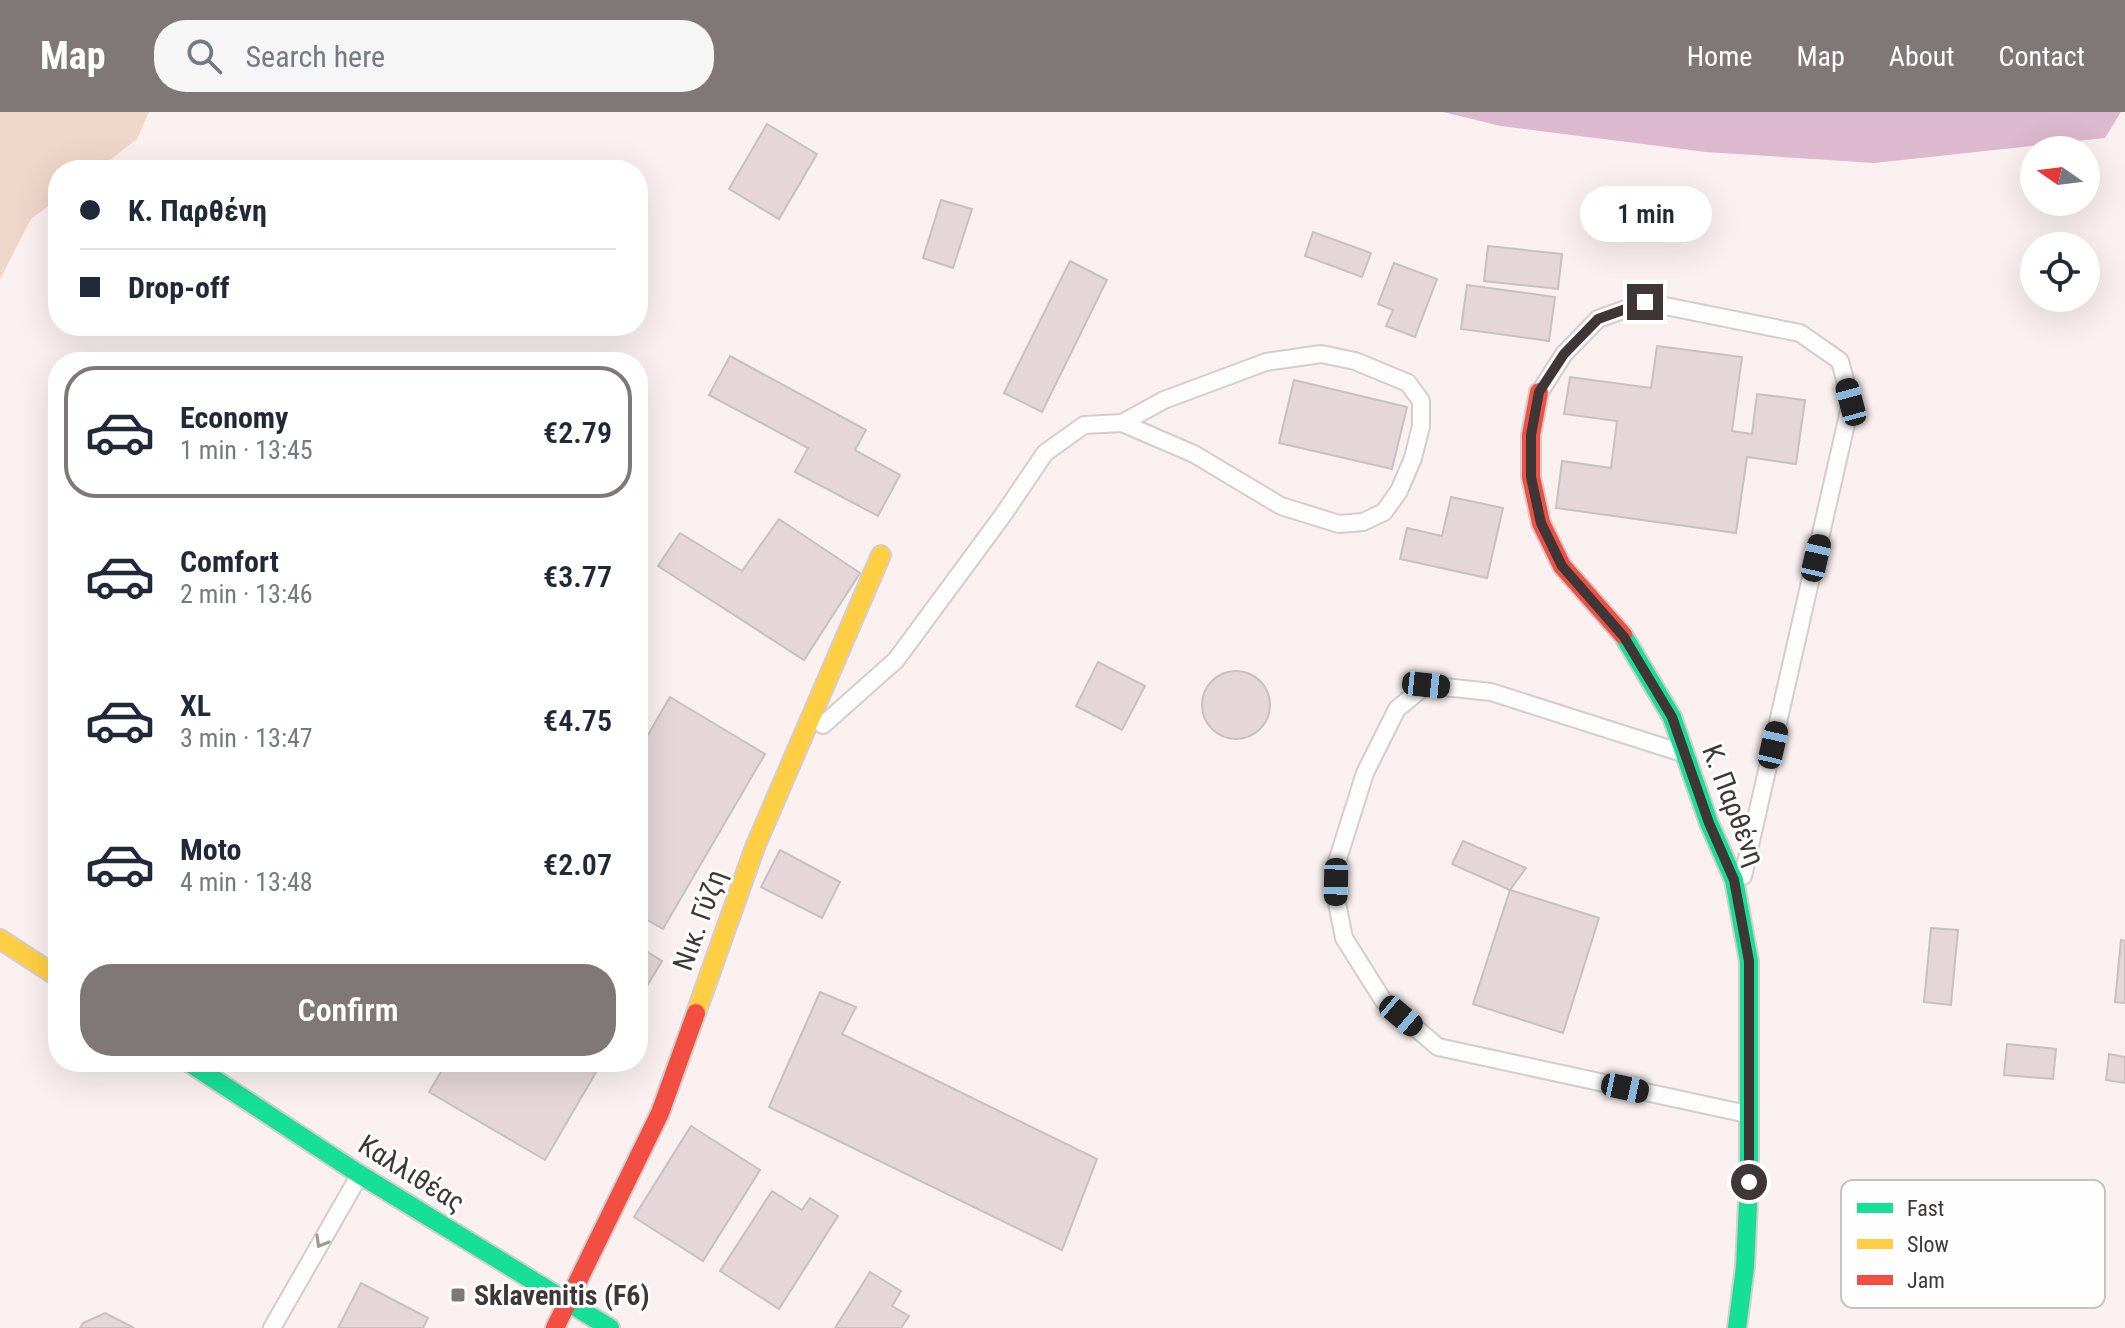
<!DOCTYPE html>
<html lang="en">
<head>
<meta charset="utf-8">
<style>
	body { margin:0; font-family:"Roboto Condensed",sans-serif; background:#f6f6f7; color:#1f2937; height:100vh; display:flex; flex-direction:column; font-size:30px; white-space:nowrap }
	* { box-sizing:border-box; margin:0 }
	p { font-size:26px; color:#747a83 }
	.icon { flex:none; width:44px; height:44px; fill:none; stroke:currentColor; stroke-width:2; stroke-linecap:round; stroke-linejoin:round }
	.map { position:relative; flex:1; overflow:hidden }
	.sheet { position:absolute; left:48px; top:240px; width:600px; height:720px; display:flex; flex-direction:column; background:#fff; border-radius:32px; box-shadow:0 8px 32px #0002 }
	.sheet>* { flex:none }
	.guide { position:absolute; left:48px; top:48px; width:600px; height:176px; border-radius:32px; box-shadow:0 8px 32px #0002; display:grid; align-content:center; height:176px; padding:0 32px; background:#fff }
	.needle { width:52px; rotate:284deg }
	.controls { position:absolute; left:2020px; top:24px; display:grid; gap:16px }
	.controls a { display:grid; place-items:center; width:80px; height:80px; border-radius:50%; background:#fff; box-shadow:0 8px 32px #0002; font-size:40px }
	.end { position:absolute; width:36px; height:36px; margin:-18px; border:10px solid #3f3737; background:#fff; box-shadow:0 0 0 4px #fff }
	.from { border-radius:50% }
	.bubble { position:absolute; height:56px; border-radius:28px; background:#fff; box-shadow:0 8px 32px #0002; font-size:26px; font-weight:600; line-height:56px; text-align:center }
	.car { position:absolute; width:24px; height:48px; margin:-24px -12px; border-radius:10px; box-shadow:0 0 6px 2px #0007; background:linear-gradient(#222 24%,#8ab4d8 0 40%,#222 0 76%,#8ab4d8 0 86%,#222 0) }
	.guide b { display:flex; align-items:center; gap:28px; height:76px; font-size:30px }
	.guide b+b { border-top:2px solid #e0e1e3 }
	.guide i { width:20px; height:20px; background:#1f2937 }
	ul { padding:14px 0 0; list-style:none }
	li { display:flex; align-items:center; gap:24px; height:132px; margin:0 16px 12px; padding:0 16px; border:4px solid transparent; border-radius:32px }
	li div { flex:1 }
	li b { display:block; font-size:30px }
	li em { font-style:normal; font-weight:600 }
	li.current { border-color:#807878 }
	li>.icon { width:72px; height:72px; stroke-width:1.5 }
	.cta { display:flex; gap:16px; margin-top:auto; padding:16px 32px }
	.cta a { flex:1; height:92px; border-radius:32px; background:#807878; color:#fff; font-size:32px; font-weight:600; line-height:92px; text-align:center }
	header { display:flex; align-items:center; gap:48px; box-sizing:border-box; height:112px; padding:0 40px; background:#807878; color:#fff }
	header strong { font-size:38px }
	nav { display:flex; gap:44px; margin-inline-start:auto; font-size:28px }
	.search { width:560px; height:72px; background:#f6f6f7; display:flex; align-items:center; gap:20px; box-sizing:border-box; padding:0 28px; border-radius:32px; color:#747a83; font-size:30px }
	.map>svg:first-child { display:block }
</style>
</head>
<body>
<header>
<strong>Map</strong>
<div class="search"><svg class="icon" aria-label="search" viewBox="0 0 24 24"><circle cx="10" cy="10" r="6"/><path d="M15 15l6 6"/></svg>Search here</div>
<nav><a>Home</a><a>Map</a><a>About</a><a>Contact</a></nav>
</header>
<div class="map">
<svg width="2125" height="1216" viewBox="0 0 2125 1216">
	<rect width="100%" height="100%" fill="#faf0f0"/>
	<path fill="#eed6c8" d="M 0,0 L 149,0 L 137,27 L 97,58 L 58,58 L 58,87 L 31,107 L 0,167 Z"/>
	<path fill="#dcb9ce" d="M 1443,0 L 2121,0 L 2105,26 L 1874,51 L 1706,40 L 1501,14 Z"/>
	<g fill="#e4d6d9" stroke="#c8c0c1" stroke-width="2">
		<path d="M 767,12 L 817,42 L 779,107 L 729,77 Z"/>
		<path d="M 941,88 L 972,97 L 953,156 L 923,146 Z"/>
		<path d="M 1313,120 L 1371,141 L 1362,165 L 1305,144 Z"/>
		<path d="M 1488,134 L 1562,142 L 1558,177 L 1484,169 Z"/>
		<path d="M 1070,149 L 1107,168 L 1042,300 L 1004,281 Z"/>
		<path d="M 1394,151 L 1437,167 L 1415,225 L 1386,214 L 1393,198 L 1378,192 Z"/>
		<path d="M 1467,173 L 1555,185 L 1549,229 L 1461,217 Z"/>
		<path d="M 1657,234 L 1742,245 L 1732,319 L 1752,322 L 1757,282 L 1805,288 L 1796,352 L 1747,345 L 1736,421 L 1556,396 L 1562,349 L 1611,356 L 1617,309 L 1564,302 L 1570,265 L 1651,276 Z"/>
		<path d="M 730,244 L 866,318 L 855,338 L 900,363 L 878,404 L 795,360 L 808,336 L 709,283 Z"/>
		<path d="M 1294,268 L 1407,295 L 1392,357 L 1279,331 Z"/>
		<path d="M 1451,385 L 1503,396 L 1487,466 L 1400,447 L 1407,416 L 1442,424 Z"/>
		<path d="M 779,407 L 860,461 L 804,548 L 658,454 L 680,421 L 742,459 Z"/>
		<path d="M 1098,550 L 1145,574 L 1122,618 L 1076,594 Z"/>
		<circle cx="1236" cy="593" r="34"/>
		<path d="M 670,585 L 765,642 L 663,817 L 642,805 L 638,811 L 638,640 Z"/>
		<path d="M 1463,729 L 1526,756 L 1510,778 L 1452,752 Z"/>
		<path d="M 780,738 L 840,770 L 822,806 L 761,775 Z"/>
		<path d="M 1510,778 L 1599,806 L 1563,921 L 1473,892 Z"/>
		<path d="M 1931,816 L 1958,818 L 1951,893 L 1924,890 Z"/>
		<path d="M 2121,828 L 2125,829 L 2125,891 L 2115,890 Z"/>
		<path d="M 638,834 L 662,849 L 638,889 Z"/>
		<path d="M 820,880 L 856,895 L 842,922 L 1097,1047 L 1062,1138 L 769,995 Z"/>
		<path d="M 2007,932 L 2056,937 L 2053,967 L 2004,963 Z"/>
		<path d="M 2109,942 L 2125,945 L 2125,971 L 2106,968 Z"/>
		<path d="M 447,950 L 602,950 L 545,1048 L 429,980 Z"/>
		<path d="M 691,1014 L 760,1058 L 703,1149 L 634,1105 Z"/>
		<path d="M 772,1079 L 802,1098 L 810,1086 L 838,1104 L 779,1197 L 720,1159 Z"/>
		<path d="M 870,1160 L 901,1179 L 892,1194 L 909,1204 L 901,1216 L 835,1216 Z"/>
		<path d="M 361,1171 L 428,1206 L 423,1216 L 338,1216 Z"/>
		<path d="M 105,1201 L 134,1216 L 80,1216 L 83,1211 Z"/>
	</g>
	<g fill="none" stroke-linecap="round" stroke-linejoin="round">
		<defs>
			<g id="lane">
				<path d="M 1541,278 L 1564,242 L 1598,207 L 1645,190 L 1800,221 L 1840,249 L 1851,290 L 1743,764"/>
				<path d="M 823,613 L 896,548 L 1003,403 L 1045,341 L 1084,313 L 1122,311 L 1194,342 L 1281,394 L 1339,412 L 1363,410 L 1384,400 L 1399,379 L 1413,346 L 1421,314 L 1421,289 L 1408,271 L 1355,249 L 1321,242 L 1266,250 L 1164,288 L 1122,311"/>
				<path d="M 1679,640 L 1491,580 L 1426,573 L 1397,597 L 1365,661 L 1336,753 L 1336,786 L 1344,826 L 1383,888 L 1438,935 L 1747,1002"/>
				<path d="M 272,1216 L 359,1064"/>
			</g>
			<g id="fast">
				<path d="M 1623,523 L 1672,605 L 1709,711 L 1734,768 L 1749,849 L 1749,1070 L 1745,1155 L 1737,1216"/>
				<path d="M 188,950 L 359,1062 L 610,1216"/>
			</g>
			<g id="slow">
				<path d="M 0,827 L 58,865"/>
				<path d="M 696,901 L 755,735 L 881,443"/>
			</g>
			<g id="jam">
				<path d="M 1539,280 L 1531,323 L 1531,365 L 1541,411 L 1562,454 L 1623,523"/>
				<path d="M 555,1216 L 660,1001 L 696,901"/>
			</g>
		</defs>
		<use href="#lane" stroke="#d5cdcd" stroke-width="20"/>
		<use href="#fast" stroke="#d5cdcd" stroke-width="22"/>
		<use href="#slow" stroke="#d5cdcd" stroke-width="22"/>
		<use href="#jam" stroke="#d5cdcd" stroke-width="22"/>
		<use href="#lane" stroke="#fefdfd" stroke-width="16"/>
		<use href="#fast" stroke="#16e098" stroke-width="18"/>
		<use href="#slow" stroke="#ffcf43" stroke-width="18"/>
		<use href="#jam" stroke="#f24e42" stroke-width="18"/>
	</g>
	<defs><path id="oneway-chevron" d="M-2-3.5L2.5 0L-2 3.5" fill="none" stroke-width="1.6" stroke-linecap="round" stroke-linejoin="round" transform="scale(2)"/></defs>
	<use stroke="#9e9a9a" href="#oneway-chevron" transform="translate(321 1130) rotate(120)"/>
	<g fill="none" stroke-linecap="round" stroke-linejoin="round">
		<path stroke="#3f3737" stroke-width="10" d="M 1645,190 L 1598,207 L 1564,242 L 1539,280 L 1531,323 L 1531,365 L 1541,411 L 1562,454 L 1624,525 L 1672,605 L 1709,711 L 1734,768 L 1749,849 L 1749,1070"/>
	</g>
	<rect fill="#807878" stroke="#fefefe" stroke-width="3" x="450" y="1175" width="16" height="16" rx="4"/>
	<g text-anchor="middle" stroke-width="6" stroke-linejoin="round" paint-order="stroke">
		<g font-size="28" fill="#3f3737" stroke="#fefefe">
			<text transform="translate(1734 693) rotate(69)" y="10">Κ. Παρθένη</text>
			<text transform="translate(699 808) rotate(-70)" y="10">Νικ. Γύζη</text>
			<text transform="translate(412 1061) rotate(32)" y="10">Καλλιθέας</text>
		</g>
		<g font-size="28" font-weight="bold" fill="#3f3737" stroke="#fefefe" text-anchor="start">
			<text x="474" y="1193">Sklavenitis (F6)</text>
		</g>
	</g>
	<rect x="1841" y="1068" width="264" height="128" rx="12" fill="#fefefe" stroke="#c5c2c2" stroke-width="2"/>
	<rect x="1857" y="1091" width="36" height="10" fill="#16e098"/>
	<rect x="1857" y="1127" width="36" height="10" fill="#ffcf43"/>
	<rect x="1857" y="1163" width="36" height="10" fill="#f24e42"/>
	<g font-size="22" fill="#3f3737">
		<text x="1907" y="1104">Fast</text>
		<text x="1907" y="1140">Slow</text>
		<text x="1907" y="1176">Jam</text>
	</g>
</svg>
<div class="controls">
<a><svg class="needle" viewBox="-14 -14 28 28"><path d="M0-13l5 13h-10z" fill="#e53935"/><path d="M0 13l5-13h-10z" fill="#747a83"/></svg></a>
<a><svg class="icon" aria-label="locate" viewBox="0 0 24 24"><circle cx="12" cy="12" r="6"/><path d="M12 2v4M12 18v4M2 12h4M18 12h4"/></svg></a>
</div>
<i class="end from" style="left:1749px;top:1070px"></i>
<i class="end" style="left:1645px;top:190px"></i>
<div class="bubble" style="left:1580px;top:74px;width:132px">1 min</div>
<i class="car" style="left:1851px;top:290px;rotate:345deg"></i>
<i class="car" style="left:1816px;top:446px;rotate:13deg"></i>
<i class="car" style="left:1426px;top:573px;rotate:96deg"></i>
<i class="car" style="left:1773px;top:633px;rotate:13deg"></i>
<i class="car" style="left:1336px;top:770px;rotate:181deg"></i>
<i class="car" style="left:1401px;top:904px;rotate:130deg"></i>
<i class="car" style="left:1625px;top:976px;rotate:102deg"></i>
<div class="guide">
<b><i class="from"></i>Κ. Παρθένη</b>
<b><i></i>Drop-off</b>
</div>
<section class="sheet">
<ul>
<li class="current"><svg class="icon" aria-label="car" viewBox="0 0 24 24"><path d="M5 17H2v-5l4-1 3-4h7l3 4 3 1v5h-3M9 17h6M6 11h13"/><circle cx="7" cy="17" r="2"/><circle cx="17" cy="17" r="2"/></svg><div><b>Economy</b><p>1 min · 13:45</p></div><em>€2.79</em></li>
<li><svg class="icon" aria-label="car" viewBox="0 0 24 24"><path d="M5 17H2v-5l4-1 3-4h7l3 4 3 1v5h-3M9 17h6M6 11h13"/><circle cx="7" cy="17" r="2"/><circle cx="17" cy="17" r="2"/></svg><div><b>Comfort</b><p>2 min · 13:46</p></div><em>€3.77</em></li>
<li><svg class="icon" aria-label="car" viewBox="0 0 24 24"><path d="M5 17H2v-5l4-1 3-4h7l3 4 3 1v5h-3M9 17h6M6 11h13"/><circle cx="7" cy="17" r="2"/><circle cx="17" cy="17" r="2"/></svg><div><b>XL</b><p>3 min · 13:47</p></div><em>€4.75</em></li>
<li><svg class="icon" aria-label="car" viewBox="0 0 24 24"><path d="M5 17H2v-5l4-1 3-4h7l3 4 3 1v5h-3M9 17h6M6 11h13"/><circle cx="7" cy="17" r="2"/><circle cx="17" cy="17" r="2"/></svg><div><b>Moto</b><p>4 min · 13:48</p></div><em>€2.07</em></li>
</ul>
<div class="cta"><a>Confirm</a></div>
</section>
</div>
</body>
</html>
